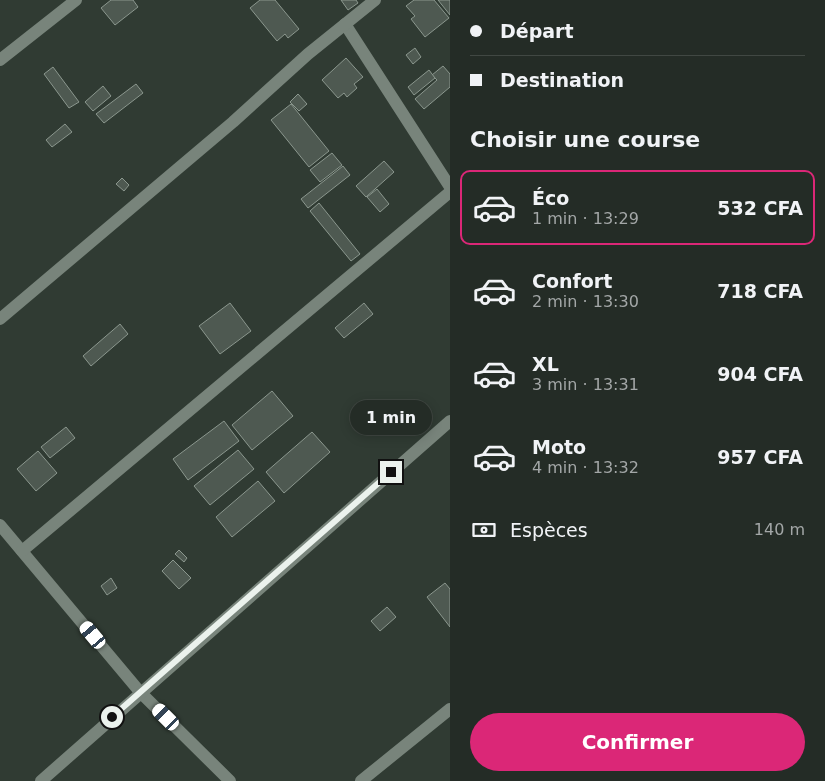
<!DOCTYPE html>
<html lang="fr">
<head>
<meta charset="utf-8">
<style>
	body { margin:0; font-family:"DejaVu Sans",sans-serif; background:#2c342e; color:#f1f3f6; height:100vh; display:flex; flex-direction:column; font-size:19px; white-space:nowrap }
	* { box-sizing:border-box; margin:0 }
	p { font-size:16px; color:#a3a7a7 }
	.icon { flex:none; width:28px; height:28px; fill:none; stroke:currentColor; stroke-width:2; stroke-linecap:round; stroke-linejoin:round }
	.map { position:relative; flex:1; overflow:hidden }
	.panel { display:flex; flex-direction:column; background:#242c26; width:375px }
	.panel>* { flex:none }
	.top-card { display:grid; align-content:center; height:110px; padding:0 20px; background:#242c26 }
	.end { position:absolute; width:22px; height:22px; margin:-11px; border:6px solid #ebf2ed; background:#111; box-shadow:0 0 0 2px #111 }
	.from { border-radius:50% }
	.bubble { position:absolute; height:35px; border-radius:18px; background:#242c26; box-shadow:0 2px 12px #0003,0 0 0 1px #414843; font-size:16px; font-weight:600; line-height:35px; text-align:center }
	.car { position:absolute; width:15px; height:30px; margin:-15px -8px; border-radius:6px; box-shadow:0 0 4px 1px #0007; background:linear-gradient(#fff 24%,#345 0 40%,#fff 0 76%,#345 0 86%,#fff 0) }
	.top-card b { display:flex; align-items:center; gap:18px; height:48px; font-size:19px }
	.top-card b+b { border-top:1px solid #414843 }
	.top-card i { width:12px; height:12px; background:#f1f3f6 }
	ul { padding:0; list-style:none }
	li { display:flex; align-items:center; gap:15px; height:75px; margin:0 10px 8px; padding:0 10px; border:2px solid transparent; border-radius:10px }
	li div { flex:1 }
	li b { display:block; font-size:19px }
	li em { font-style:normal; font-weight:600 }
	li.selected { border-color:#db2777 }
	li>.icon { width:45px; height:45px; stroke-width:1.5 }
	h2 { padding:0 20px; font-size:22px; line-height:60px }
	.pay { display:flex; align-items:center; gap:12px; height:55px; padding:0 20px; font-size:19px }
	.pay p { margin-inline-start:auto }
	.button { display:flex; gap:10px; margin-top:auto; padding:10px 20px }
	.button a { flex:1; height:58px; border-radius:30px; background:#db2777; color:#fff; font-size:20px; font-weight:600; line-height:58px; text-align:center }
	main { display:flex; flex:1; min-height:0 }
	.map>svg:first-child { display:block }
</style>
</head>
<body>
<main>
<div class="map">
<svg width="450" height="781" viewBox="0 0 450 781">
	<rect width="100%" height="100%" fill="#303b33"/>
	<g fill="#4e5951" stroke="#8b978e">
		<path d="M 111,0 L 133,0 L 138,7 L 115,25 L 101,8 Z"/>
		<path d="M 260,0 L 275,0 L 299,29 L 288,38 L 285,34 L 277,41 L 250,8 Z"/>
		<path d="M 341,0 L 356,0 L 358,3 L 348,10 Z"/>
		<path d="M 414,0 L 434,0 L 449,18 L 425,37 L 411,19 L 415,16 L 406,6 Z"/>
		<path d="M 438,0 L 450,0 L 450,15 Z"/>
		<path d="M 415,48 L 421,57 L 413,64 L 406,55 Z"/>
		<path d="M 346,58 L 363,77 L 354,84 L 357,88 L 347,97 L 344,93 L 338,98 L 322,80 Z"/>
		<path d="M 443,66 L 450,74 L 450,87 L 424,109 L 415,99 L 437,80 L 432,75 Z"/>
		<path d="M 53,67 L 79,102 L 69,108 L 44,74 Z"/>
		<path d="M 429,70 L 435,78 L 414,95 L 408,87 Z"/>
		<path d="M 136,84 L 143,93 L 104,123 L 96,114 Z"/>
		<path d="M 103,86 L 111,96 L 93,111 L 85,102 Z"/>
		<path d="M 298,94 L 307,104 L 299,111 L 290,102 Z"/>
		<path d="M 291,104 L 329,151 L 309,167 L 271,120 Z"/>
		<path d="M 65,124 L 72,132 L 52,147 L 46,140 Z"/>
		<path d="M 332,153 L 342,165 L 320,182 L 310,170 Z"/>
		<path d="M 384,161 L 394,172 L 366,197 L 356,186 Z"/>
		<path d="M 343,166 L 350,175 L 308,208 L 301,199 Z"/>
		<path d="M 122,178 L 129,185 L 124,191 L 116,184 Z"/>
		<path d="M 377,189 L 389,204 L 380,212 L 367,197 Z"/>
		<path d="M 319,203 L 360,254 L 351,261 L 310,211 Z"/>
		<path d="M 230,303 L 251,331 L 220,354 L 199,326 Z"/>
		<path d="M 364,303 L 373,314 L 344,338 L 335,328 Z"/>
		<path d="M 120,324 L 128,334 L 91,366 L 83,356 Z"/>
		<path d="M 272,391 L 293,416 L 252,450 L 232,425 Z"/>
		<path d="M 224,421 L 239,441 L 188,480 L 173,459 Z"/>
		<path d="M 66,427 L 75,438 L 50,458 L 41,447 Z"/>
		<path d="M 312,432 L 330,452 L 284,493 L 266,472 Z"/>
		<path d="M 238,450 L 254,469 L 210,505 L 194,486 Z"/>
		<path d="M 38,451 L 57,473 L 36,491 L 17,469 Z"/>
		<path d="M 258,481 L 275,501 L 232,537 L 216,517 Z"/>
		<path d="M 179,550 L 187,558 L 184,562 L 175,554 Z"/>
		<path d="M 173,560 L 191,578 L 179,589 L 162,571 Z"/>
		<path d="M 111,578 L 117,588 L 107,595 L 101,586 Z"/>
		<path d="M 445,583 L 450,589 L 450,627 L 427,597 Z"/>
		<path d="M 387,607 L 396,617 L 380,631 L 371,621 Z"/>
	</g>
	<g fill="none" stroke-linecap="round" stroke-linejoin="round">
		<g stroke="#78847b" stroke-width="12">
			<path d="M 345,24 L 450,187"/>
			<path d="M 0,60 L 76,0"/>
			<path d="M 0,319 L 233,122 L 308,54 L 375,0"/>
			<path d="M 0,525 L 140,692 L 230,781"/>
			<path d="M 22,551 L 450,192"/>
			<path d="M 361,781 L 450,709"/>
		</g>
		<path stroke="#78847b" stroke-width="12" d="M 41,781 L 450,421"/>
	</g>
	<g fill="none" stroke-linecap="round" stroke-linejoin="round">
		<path stroke="#ebf2ed" stroke-width="6" d="M 112,717 L 391,472"/>
	</g>
</svg>
<i class="end from" style="left:112px;top:717px"></i>
<i class="end" style="left:391px;top:472px"></i>
<div class="bubble" style="left:350px;top:400px;width:82px">1 min</div>
<i class="car" style="left:93px;top:635px;rotate:320deg"></i>
<i class="car" style="left:166px;top:717px;rotate:315deg"></i>
</div>
<section class="panel">
<div class="top-card">
<b><i class="from"></i>Départ</b>
<b><i></i>Destination</b>
</div>
<h2>Choisir une course</h2>
<ul>
<li class="selected"><svg class="icon" aria-label="car" viewBox="0 0 24 24"><path d="M5 17H2v-5l4-1 3-4h7l3 4 3 1v5h-3M9 17h6M6 11h13"/><circle cx="7" cy="17" r="2"/><circle cx="17" cy="17" r="2"/></svg><div><b>Éco</b><p>1 min · 13:29</p></div><em>532 CFA</em></li>
<li><svg class="icon" aria-label="car" viewBox="0 0 24 24"><path d="M5 17H2v-5l4-1 3-4h7l3 4 3 1v5h-3M9 17h6M6 11h13"/><circle cx="7" cy="17" r="2"/><circle cx="17" cy="17" r="2"/></svg><div><b>Confort</b><p>2 min · 13:30</p></div><em>718 CFA</em></li>
<li><svg class="icon" aria-label="car" viewBox="0 0 24 24"><path d="M5 17H2v-5l4-1 3-4h7l3 4 3 1v5h-3M9 17h6M6 11h13"/><circle cx="7" cy="17" r="2"/><circle cx="17" cy="17" r="2"/></svg><div><b>XL</b><p>3 min · 13:31</p></div><em>904 CFA</em></li>
<li><svg class="icon" aria-label="car" viewBox="0 0 24 24"><path d="M5 17H2v-5l4-1 3-4h7l3 4 3 1v5h-3M9 17h6M6 11h13"/><circle cx="7" cy="17" r="2"/><circle cx="17" cy="17" r="2"/></svg><div><b>Moto</b><p>4 min · 13:32</p></div><em>957 CFA</em></li>
</ul>
<div class="pay"><svg class="icon" aria-label="cash" viewBox="0 0 24 24"><path d="M3 7h18v10H3z"/><circle cx="12" cy="12" r="2"/></svg>Espèces<p>140 m</p></div>
<div class="button"><a>Confirmer</a></div>
</section>
</main>
</body>
</html>
